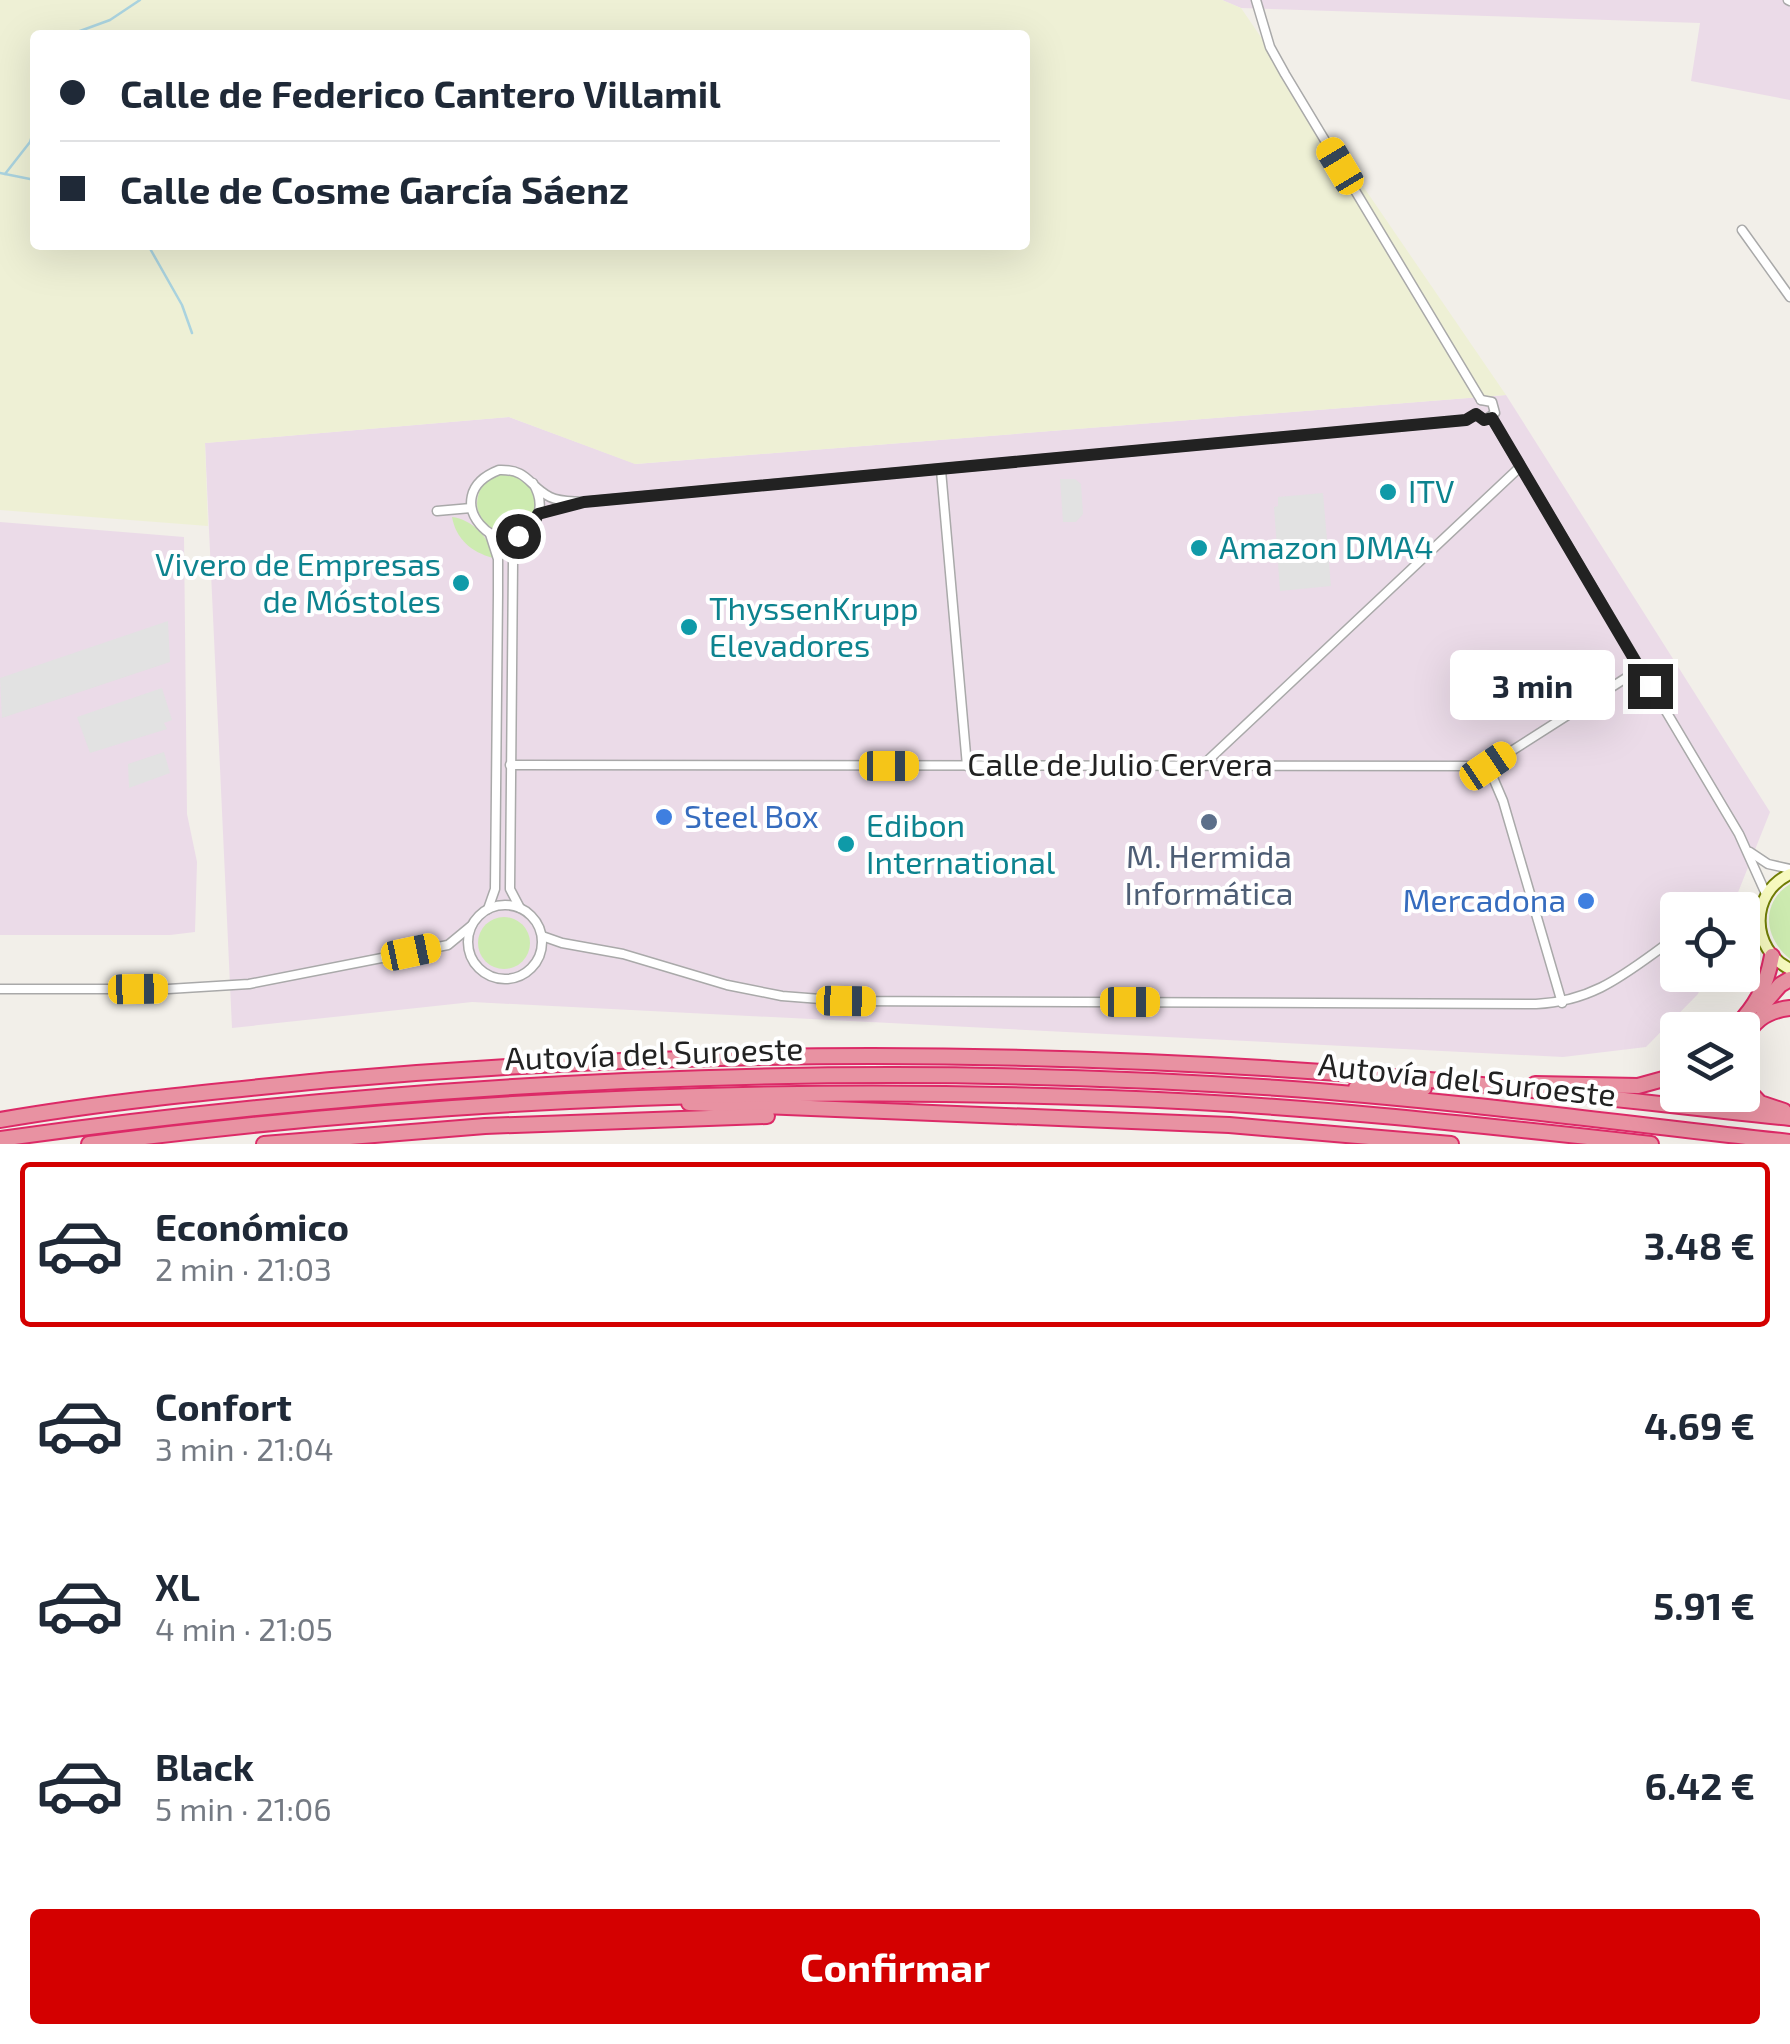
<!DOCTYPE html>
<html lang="es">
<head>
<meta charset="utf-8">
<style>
	body { margin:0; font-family:"Exo 2",sans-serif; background:#f2f2f3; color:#1f2937; height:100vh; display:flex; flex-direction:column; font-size:38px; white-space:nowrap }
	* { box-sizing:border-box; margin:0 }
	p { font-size:32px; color:#747a83 }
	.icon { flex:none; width:55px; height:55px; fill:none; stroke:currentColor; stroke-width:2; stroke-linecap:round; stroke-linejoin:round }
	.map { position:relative; height:1144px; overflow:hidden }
	.sheet { display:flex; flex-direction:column; background:#fff; flex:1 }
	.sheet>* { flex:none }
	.guide { position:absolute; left:30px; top:30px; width:1000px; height:220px; border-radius:10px; box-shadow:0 10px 40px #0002; display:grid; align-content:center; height:220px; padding:0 30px; background:#fff }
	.controls { position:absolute; left:1660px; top:892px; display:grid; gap:20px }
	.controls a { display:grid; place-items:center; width:100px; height:100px; border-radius:10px; background:#fff; box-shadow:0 10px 40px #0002; font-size:50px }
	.end { position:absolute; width:45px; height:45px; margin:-22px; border:12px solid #222; background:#fff; box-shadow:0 0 0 5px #fff }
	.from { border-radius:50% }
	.bubble { position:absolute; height:70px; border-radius:10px; background:#fff; box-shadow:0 10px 40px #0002; font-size:32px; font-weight:700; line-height:70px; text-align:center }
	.car { position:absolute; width:30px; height:60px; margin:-30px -15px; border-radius:12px; box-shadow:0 0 8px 2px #0007; background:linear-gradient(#f5c518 24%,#345 0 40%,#f5c518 0 76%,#345 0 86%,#f5c518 0) }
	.guide b { display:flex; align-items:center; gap:35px; height:95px; font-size:38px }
	.guide b+b { border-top:2px solid #e0e1e3 }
	.guide i { width:25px; height:25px; background:#1f2937 }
	ul { padding:18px 0 0; list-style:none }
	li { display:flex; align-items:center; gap:30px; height:165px; margin:0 20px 15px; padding:0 10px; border:5px solid transparent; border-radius:10px }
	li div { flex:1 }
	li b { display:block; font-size:38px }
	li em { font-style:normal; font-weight:700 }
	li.selected { border-color:#d40000 }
	li>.icon { width:90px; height:90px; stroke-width:1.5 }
	.action { display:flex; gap:20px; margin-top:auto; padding:20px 30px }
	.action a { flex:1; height:115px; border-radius:10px; background:#d40000; color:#fff; font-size:40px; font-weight:700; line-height:115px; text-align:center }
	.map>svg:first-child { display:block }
</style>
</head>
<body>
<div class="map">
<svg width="1790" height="1144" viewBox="0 0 1790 1144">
	<rect width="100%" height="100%" fill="#f2efe9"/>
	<g fill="#ebdbe8">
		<path d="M 1222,0 L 1790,0 L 1790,100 L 1691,81 L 1700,23 L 1241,8 Z"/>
		<path d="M 1506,395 L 1770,812 L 1731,910 L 1678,910 L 1678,975 L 1705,975 L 1698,994 L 1646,1047 L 1563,1057 L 472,1002 L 232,1028 L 205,443 L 509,417 L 636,464 Z"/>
		<path d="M 0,522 L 184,537 L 187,814 L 197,862 L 195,932 L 170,935 L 0,935 Z"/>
	</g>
	<path fill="#eef0d5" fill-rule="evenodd" d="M 0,0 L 1222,0 L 1241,8 L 1506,395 L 635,464 L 509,417 L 205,443 L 208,526 L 0,510 ZM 35,35 L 1025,35 L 1025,245 L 35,245 Z"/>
	<g fill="#cdebb0">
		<circle cx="506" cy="503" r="29"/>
		<path d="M 452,517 C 471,519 491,538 493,558 C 471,552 456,539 452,517 Z"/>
		<path d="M 1790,884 L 1790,959 C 1764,938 1760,903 1790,884 Z"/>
		<circle cx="504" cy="943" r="26"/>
	</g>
	<g fill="#e2e2e2">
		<path d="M 1060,479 L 1075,479 L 1081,484 L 1083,514 L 1076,522 L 1063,522 Z"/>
		<path d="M 1323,493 L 1331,586 L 1280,591 L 1274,507 L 1278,506 L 1278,497 Z"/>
		<path d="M 168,621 L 170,662 L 2,718 L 0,678 Z"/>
		<path d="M 162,688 L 172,720 L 164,723 L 167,729 L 90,753 L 77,717 Z"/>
		<path d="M 164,752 L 170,773 L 129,788 L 128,764 Z"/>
	</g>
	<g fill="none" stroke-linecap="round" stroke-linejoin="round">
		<g stroke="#aad3df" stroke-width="2.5">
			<path d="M 69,35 L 110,20 L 140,0"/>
			<path d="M 0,173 L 35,180"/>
			<path d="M 5,174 L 30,142 L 35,126"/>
			<path d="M 148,245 L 182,305 L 192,333"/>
		</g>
		<defs>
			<g id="street">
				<path d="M 1256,0 L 1270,47 L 1285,74 L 1481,400"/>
				<path d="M 1788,0 L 1790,1"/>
				<path d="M 1742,230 L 1790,297"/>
				<path d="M 1476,414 L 1485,420 L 1495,413 L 1492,402 L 1481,400"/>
				<path d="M 1491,417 L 1739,834 L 1766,894"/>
				<path d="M 941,470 L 967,766"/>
				<path d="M 533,483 C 540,495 543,508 535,521 C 503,572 432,496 499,470 C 529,469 528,486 550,497 C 560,502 572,501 583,502 L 1466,420 L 1476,414"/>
				<path d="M 437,511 L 471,508"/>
				<path d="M 538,514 L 574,504"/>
				<path d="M 518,535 L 513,562 L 510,889 L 520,908"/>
				<path d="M 510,765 L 1488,766 L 1640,669"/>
				<path d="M 1203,765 L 1520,467"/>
				<path d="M 1488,766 L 1503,801 L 1562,1003"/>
				<path d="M 1750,852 L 1768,864 L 1790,869"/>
				<circle cx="505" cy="942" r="37"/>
				<path d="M 488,909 L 495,889 L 498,594 L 498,559 L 490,534"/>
				<path d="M 1742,919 L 1761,904"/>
				<path d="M 1742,926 L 1761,939"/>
				<path d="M 542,936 L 562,943 L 623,954 L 727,985 L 782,996 L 846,1001 L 1536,1004 C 1598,1001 1629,970 1678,936"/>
				<path d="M 0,989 L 168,989 L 249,984 L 448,945 L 471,926"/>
			</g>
			<path id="secondary" d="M 1790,874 C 1749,893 1750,949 1790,969"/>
			<g id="highway">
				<path d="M 1761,1007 L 1780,985 L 1790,979"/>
				<path d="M 1732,1030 C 1755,1008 1766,988 1772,956"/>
				<path d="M 1742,1045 C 1751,1022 1765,1011 1790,1008"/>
				<path d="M 1535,1084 L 1638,1086 L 1678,1075"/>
				<path d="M 1742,1084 L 1760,1103 L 1784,1111"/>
				<path d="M 1356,1088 L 1424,1088"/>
				<path d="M 689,1103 L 1229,1125 L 1451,1144"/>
				<path d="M 0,1120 C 110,1101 220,1091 331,1080 C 688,1048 1047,1049 1404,1078 C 1533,1088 1661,1105 1790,1118"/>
				<path d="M 0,1139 C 423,1080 851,1059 1278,1088 C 1449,1100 1620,1123 1790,1142"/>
				<path d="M 89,1144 C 427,1100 768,1085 1110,1098 C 1291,1104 1471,1124 1651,1144"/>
				<path d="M 264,1144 L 485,1126 L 767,1116"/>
			</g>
		</defs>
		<use href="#street" stroke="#a9a9a9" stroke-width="11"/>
		<use href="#secondary" stroke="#707d05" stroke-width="14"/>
		<use href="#highway" stroke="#dc2a67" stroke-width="18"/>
		<use href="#street" stroke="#fff" stroke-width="8"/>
		<use href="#secondary" stroke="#f7fabf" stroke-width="10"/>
		<use href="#highway" stroke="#e892a2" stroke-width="14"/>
	</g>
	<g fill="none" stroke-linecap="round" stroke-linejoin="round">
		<path stroke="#222" stroke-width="12" d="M 518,536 L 534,523 L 538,514 L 584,502 L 1466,420 L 1476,414 L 1484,420 L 1492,418 L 1650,686"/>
	</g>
	<g fill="#0f9aa8" stroke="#fff" stroke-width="4">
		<circle cx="1388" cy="492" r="10"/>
		<circle cx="1199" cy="548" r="10"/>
		<circle cx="461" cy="583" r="10"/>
		<circle cx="689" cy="627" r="10"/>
		<circle cx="846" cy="844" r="10"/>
	</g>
	<g fill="#3f7fe0" stroke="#fff" stroke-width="4">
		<circle cx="664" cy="817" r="10"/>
		<circle cx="1586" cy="901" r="10"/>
	</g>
	<circle fill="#5c6f8a" stroke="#fff" stroke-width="4" cx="1209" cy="822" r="10"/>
	<g text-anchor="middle" stroke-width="8" stroke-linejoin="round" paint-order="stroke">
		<g font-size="32" fill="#0d838f" stroke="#fff" text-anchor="start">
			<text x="1408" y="503">ITV</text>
			<text x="1219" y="559">Amazon DMA4</text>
			<text x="441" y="576" text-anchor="end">Vivero de Empresas<tspan x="441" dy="37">de Móstoles</tspan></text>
			<text x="709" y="620">ThyssenKrupp<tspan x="709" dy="37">Elevadores</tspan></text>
			<text x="866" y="837">Edibon<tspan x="866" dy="37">International</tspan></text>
		</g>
		<g font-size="32" fill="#222" stroke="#fff">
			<text x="1120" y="776">Calle de Julio Cervera</text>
			<text transform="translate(654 1054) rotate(-2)" y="11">Autovía del Suroeste</text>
			<text transform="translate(1467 1080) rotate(6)" y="11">Autovía del Suroeste</text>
		</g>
		<g font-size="32" fill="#366cbe" stroke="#fff" text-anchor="start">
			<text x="684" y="828">Steel Box</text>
			<text x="1566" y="912" text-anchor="end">Mercadona</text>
		</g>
		<g font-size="32" fill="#4e5e75" stroke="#fff">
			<text x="1209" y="868">M. Hermida<tspan x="1209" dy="37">Informática</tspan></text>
		</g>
	</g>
</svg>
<div class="controls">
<a><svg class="icon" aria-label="locate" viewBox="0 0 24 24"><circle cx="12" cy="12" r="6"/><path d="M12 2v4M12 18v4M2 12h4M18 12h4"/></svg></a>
<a><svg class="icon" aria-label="layers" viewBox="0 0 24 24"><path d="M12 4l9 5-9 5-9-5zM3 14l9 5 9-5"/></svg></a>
</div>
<i class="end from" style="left:518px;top:536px"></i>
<i class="end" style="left:1650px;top:686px"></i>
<div class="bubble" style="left:1450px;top:650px;width:165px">3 min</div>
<i class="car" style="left:1340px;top:166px;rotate:329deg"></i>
<i class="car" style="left:889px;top:766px;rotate:90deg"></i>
<i class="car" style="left:1488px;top:766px;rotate:56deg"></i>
<i class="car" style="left:411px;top:952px;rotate:78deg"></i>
<i class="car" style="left:138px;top:989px;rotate:89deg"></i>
<i class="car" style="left:846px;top:1001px;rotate:91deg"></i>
<i class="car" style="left:1130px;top:1002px;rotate:90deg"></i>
<div class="guide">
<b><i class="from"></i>Calle de Federico Cantero Villamil</b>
<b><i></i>Calle de Cosme García Sáenz</b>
</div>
</div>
<section class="sheet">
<ul>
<li class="selected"><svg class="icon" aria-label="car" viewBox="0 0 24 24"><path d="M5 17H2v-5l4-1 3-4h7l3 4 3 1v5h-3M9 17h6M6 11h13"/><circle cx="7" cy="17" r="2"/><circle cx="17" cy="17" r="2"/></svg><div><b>Económico</b><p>2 min · 21:03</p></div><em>3.48 €</em></li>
<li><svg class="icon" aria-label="car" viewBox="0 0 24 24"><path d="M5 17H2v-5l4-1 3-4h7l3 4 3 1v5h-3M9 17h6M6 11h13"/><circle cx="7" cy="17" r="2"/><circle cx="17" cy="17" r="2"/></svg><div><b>Confort</b><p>3 min · 21:04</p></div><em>4.69 €</em></li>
<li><svg class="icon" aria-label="car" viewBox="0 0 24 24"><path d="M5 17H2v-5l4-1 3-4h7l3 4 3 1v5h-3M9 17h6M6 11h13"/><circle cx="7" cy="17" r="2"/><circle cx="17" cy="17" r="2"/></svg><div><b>XL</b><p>4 min · 21:05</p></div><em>5.91 €</em></li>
<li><svg class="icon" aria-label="car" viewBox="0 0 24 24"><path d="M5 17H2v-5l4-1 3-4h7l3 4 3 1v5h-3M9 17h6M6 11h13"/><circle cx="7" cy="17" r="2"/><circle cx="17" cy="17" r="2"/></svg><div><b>Black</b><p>5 min · 21:06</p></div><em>6.42 €</em></li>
</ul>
<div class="action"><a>Confirmar</a></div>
</section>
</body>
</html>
